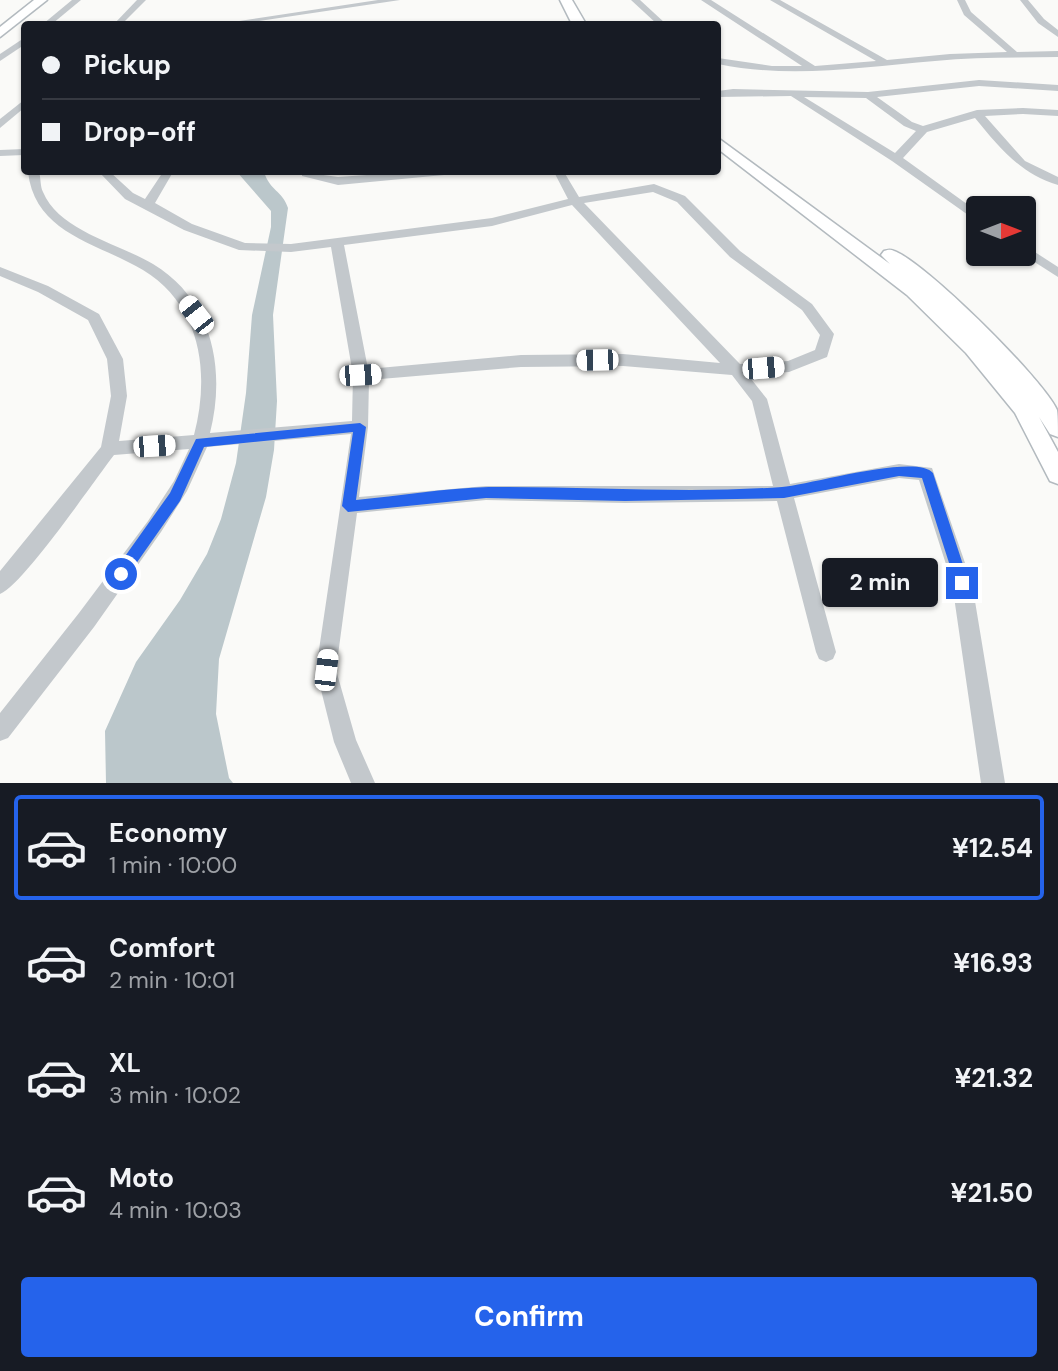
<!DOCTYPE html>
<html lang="en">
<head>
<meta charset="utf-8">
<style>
	body { margin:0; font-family:"DM Sans",sans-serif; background:#242831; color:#f1f3f6; height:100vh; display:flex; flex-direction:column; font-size:26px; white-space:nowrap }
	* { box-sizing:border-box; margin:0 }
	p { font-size:23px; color:#9ea1a6 }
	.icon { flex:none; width:38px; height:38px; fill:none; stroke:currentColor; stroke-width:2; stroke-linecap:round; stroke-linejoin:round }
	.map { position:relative; height:783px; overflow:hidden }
	.details { display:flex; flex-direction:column; background:#171b24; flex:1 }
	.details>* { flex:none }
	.banner { position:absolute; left:21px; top:21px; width:700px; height:154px; border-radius:7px; box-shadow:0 2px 5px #0004; display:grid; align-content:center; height:154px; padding:0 21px; background:#171b24 }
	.needle { width:46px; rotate:90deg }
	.controls { position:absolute; left:966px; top:196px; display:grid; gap:14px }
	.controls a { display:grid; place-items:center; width:70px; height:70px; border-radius:7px; background:#171b24; box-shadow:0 2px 5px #0004; font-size:35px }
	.end { position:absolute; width:32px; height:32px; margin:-16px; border:9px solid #2563eb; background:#fff; box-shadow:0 0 0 4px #fff }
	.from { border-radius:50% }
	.bubble { position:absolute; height:49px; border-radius:7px; background:#171b24; box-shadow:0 2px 5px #0004; font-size:23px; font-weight:700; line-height:49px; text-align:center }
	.car { position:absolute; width:21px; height:42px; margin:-21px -10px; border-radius:9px; box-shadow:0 0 5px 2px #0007; background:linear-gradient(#fff 24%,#345 0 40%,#fff 0 76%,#345 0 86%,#fff 0) }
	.banner b { display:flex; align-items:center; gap:24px; height:66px; font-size:26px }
	.banner b+b { border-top:2px solid #363941 }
	.banner i { width:18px; height:18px; background:#f1f3f6 }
	ul { padding:12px 0 0; list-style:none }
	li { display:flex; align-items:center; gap:21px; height:105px; margin:0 14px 10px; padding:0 7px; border:4px solid transparent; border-radius:7px }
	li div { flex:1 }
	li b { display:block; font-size:26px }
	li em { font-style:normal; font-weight:700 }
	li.current { border-color:#2563eb }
	li>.icon { width:63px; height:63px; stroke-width:1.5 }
	.primary-button { display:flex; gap:14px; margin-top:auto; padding:14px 21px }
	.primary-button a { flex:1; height:80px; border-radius:7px; background:#2563eb; color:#fff; font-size:28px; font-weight:700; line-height:80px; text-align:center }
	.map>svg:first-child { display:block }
</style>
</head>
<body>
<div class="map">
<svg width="1058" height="783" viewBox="0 0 1058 783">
	<rect width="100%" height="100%" fill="#fafaf8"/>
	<path fill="#bbc7cb" d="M 237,172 L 264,172 C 270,191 282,190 288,208 L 273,315 L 277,401 L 274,450 L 266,497 L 219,659 L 216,714 L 229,778 L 233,783 L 106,783 L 105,731 L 136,662 L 180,600 L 207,554 L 221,519 L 236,463 L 246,393 L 252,315 L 271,227 L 271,211 Z"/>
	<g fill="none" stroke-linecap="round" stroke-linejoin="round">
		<defs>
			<g id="secondary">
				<path d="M 34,0 L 47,0 L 0,37 L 0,27 Z"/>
				<path d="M 560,0 L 572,0 L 586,24 L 571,22 Z"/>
				<path d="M 718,138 L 890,264 L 881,255 L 884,251 C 889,250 889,249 894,251 C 924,261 1044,380 1057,410 C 1058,417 1058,429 1058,437 L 1050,434 L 1039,417 L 1058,452 L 1058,484 L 1050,481 L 1015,413 L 966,353 L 907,295 L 718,149 Z"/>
			</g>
		</defs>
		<use href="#secondary" stroke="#b3babf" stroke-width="3"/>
		<g fill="#c3c8cc" fill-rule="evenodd">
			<path d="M 72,0 L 81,0 L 52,24 L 43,24 Z"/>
			<path d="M 137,0 L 146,0 L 122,24 L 114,24 Z"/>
			<path d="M 378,0 L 400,0 L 238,24 L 219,24 Z"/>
			<path d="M 631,0 L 640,0 L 666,24 L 657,24 Z"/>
			<path d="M 701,0 L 711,0 L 815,66 L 876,61 L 770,0 L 780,0 L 887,60 L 950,54 L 1007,52 L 964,15 L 957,0 L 965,0 L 971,12 L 1017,52 L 1058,51 L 1058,57 C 1017,58 976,57 935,61 C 862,67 791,79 718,64 L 718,58 L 772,66 L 802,66 Z"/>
			<path d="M 1020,0 L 1028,0 L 1044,19 L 1058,30 L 1058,37 L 1038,23 Z"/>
			<path d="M 24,38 L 24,45 L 0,61 L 0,54 Z"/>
			<path d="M 979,80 L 1058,85 L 1058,91 L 979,86 L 877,97 L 912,122 L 923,126 L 977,110 L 1023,108 L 1058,110 L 1058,116 L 1023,114 L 985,116 L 1025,161 L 1058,177 L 1058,185 C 1020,174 999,147 975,118 L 927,132 L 903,158 L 978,212 L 978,222 L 892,161 L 791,96 L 718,97 L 718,91 L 733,89 L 868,92 ZM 804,97 L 866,98 L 904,126 L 916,131 L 895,153 Z"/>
			<path d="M 24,100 L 24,108 L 0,128 L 0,119 Z"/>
			<path d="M 24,149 L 24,155 L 0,156 L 0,150 Z"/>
			<path d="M 28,172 L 39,172 C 41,178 40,186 43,192 C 59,231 120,244 153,264 C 213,300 226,370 210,433 L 352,421 L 353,375 L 331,247 L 291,252 L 239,250 L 184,230 L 125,199 L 99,172 L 110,172 L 133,193 L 145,199 L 163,172 L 173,172 L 155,203 L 192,224 L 245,243 L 291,244 L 492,218 L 568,199 L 554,172 L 564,172 L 579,197 L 654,184 L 685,196 L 740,251 L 812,304 L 834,334 L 827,357 L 789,372 L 748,375 L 767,399 L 790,484 L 899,464 L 932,468 L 972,583 L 1005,783 L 981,783 L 952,583 L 919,480 L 899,478 L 794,498 L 836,652 L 833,659 L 826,662 L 819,659 L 816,652 L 777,501 L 625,503 L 486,500 L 357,513 L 336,670 L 356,740 L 375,783 L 351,783 L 334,742 L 316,670 L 351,434 L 207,447 L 187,491 L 161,532 L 94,627 L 25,716 L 8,738 L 0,741 L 0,713 L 79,613 L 148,521 L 174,481 L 189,449 L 114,455 C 94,481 23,585 0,594 L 0,571 L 101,447 L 111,396 L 107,359 L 88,320 L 38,292 L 0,276 L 0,267 L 48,286 L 99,314 L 123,359 L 127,396 L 119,441 L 194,435 C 210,374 202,306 143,270 C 98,243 35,234 28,172 ZM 653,192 L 677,202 L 730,257 L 802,310 L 820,335 L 815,350 L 788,361 L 740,364 L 584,203 ZM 572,205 L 720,363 L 623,354 L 521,355 L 368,369 L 344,245 L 492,226 ZM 623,366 L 732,375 L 752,401 L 773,486 L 486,486 L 359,497 L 368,427 L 369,380 L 521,367 Z"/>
			<path d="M 302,172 L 338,177 L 409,172 L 450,172 L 444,175 L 338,185 L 302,176 Z"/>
			<path d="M 1024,245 L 1058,267 L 1058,277 L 1022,254 Z"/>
		</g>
		<use href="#secondary" fill="#fff" fill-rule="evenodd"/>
	</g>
	<path fill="#2563eb" d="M 360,423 L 366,427 L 356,500 C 399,496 444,488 489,487 C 586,486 684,494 782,487 C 809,485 917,453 933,473 L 969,583 L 967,588 L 957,588 L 922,478 L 899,476 L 784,498 L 625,501 L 486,498 L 348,512 L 342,506 L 353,432 L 204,447 L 180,501 L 126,578 L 116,578 L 116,569 L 170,493 L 196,439 Z"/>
</svg>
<div class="controls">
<a><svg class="needle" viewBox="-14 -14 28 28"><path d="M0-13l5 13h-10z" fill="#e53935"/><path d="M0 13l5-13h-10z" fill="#9ea1a6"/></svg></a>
</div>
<i class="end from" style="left:121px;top:574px"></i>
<i class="end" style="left:962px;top:583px"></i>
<div class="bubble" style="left:822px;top:558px;width:116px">2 min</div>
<i class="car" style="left:196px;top:315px;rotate:322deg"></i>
<i class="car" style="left:597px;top:360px;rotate:269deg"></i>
<i class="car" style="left:763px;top:368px;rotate:85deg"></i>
<i class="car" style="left:360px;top:375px;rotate:87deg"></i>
<i class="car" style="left:154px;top:446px;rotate:86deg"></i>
<i class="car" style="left:326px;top:670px;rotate:7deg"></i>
<div class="banner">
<b><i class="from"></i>Pickup</b>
<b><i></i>Drop-off</b>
</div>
</div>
<section class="details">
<ul>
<li class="current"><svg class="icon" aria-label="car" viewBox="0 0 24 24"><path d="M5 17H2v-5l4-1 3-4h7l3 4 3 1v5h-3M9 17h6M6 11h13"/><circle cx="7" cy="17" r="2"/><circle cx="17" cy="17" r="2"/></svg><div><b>Economy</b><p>1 min · 10:00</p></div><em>¥12.54</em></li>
<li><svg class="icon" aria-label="car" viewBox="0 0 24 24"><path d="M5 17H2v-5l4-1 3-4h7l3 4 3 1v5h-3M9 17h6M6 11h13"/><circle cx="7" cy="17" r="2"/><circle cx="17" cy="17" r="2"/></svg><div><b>Comfort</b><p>2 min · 10:01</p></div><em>¥16.93</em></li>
<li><svg class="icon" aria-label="car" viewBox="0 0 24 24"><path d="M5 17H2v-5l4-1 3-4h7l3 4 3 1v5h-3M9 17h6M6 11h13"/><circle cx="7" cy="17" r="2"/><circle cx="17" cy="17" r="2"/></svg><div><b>XL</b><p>3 min · 10:02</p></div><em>¥21.32</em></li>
<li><svg class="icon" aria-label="car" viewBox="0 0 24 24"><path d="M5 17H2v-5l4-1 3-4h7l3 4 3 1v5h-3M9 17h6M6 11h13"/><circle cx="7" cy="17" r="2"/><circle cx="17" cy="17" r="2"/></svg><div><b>Moto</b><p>4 min · 10:03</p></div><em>¥21.50</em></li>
</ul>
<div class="primary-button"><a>Confirm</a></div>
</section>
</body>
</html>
